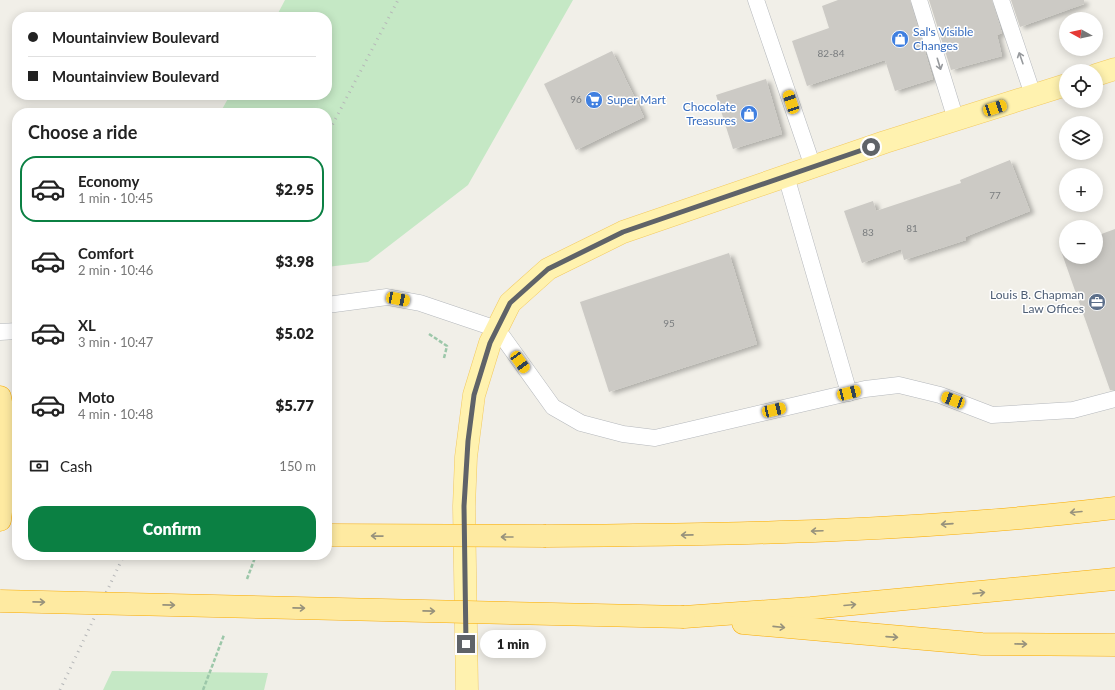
<!DOCTYPE html>
<html lang="en">
<head>
<meta charset="utf-8">
<style>
	body { margin:0; font-family:Lato,sans-serif; background:#f6f6f6; color:#222; height:100vh; display:flex; flex-direction:column; font-size:15px; white-space:nowrap }
	* { box-sizing:border-box; margin:0 }
	p { font-size:13px; color:#767676 }
	.icon { flex:none; width:22px; height:22px; fill:none; stroke:currentColor; stroke-width:2; stroke-linecap:round; stroke-linejoin:round }
	.map { position:relative; flex:1; overflow:hidden }
	.side { position:absolute; left:12px; top:108px; width:320px; height:452px; display:flex; flex-direction:column; background:#fff; border-radius:16px; box-shadow:0 2px 10px #0003 }
	.side>* { flex:none }
	.guide { position:absolute; left:12px; top:12px; width:320px; height:88px; border-radius:16px; box-shadow:0 2px 10px #0003; display:grid; align-content:center; height:88px; padding:0 16px; background:#fff }
	.needle { width:26px; rotate:278deg }
	.controls { position:absolute; left:1059px; top:12px; display:grid; gap:8px }
	.controls a { display:grid; place-items:center; width:44px; height:44px; border-radius:50%; background:#fff; box-shadow:0 2px 10px #0003; font-size:20px }
	.end { position:absolute; width:18px; height:18px; margin:-9px; border:5px solid #5f6368; background:#fff; box-shadow:0 0 0 2px #fff }
	.from { border-radius:50% }
	.bubble { position:absolute; height:28px; border-radius:14px; background:#fff; box-shadow:0 2px 10px #0003; font-size:13px; font-weight:800; line-height:28px; text-align:center }
	.car { position:absolute; width:12px; height:24px; margin:-12px -6px; border-radius:5px; box-shadow:0 0 3px 1px #0007; background:linear-gradient(#f5c518 24%,#345 0 40%,#f5c518 0 76%,#345 0 86%,#f5c518 0) }
	.guide b { display:flex; align-items:center; gap:14px; height:38px; font-size:15px }
	.guide b+b { border-top:1px solid #e0e0e0 }
	.guide i { width:10px; height:10px; background:#222 }
	ul { padding:0; list-style:none }
	li { display:flex; align-items:center; gap:12px; height:66px; margin:0 8px 6px; padding:0 8px; border:2px solid transparent; border-radius:16px }
	li div { flex:1 }
	li b { display:block; font-size:15px }
	li em { font-style:normal; font-weight:800 }
	li.active { border-color:#0b8043 }
	li>.icon { width:36px; height:36px; stroke-width:1.5 }
	h2 { padding:0 16px; font-size:18px; line-height:48px }
	.pay { display:flex; align-items:center; gap:10px; height:44px; padding:0 16px; font-size:15px }
	.pay p { margin-inline-start:auto }
	.action { display:flex; gap:8px; margin-top:auto; padding:8px 16px }
	.action a { flex:1; height:46px; border-radius:16px; background:#0b8043; color:#fff; font-size:16px; font-weight:800; line-height:46px; text-align:center }
	.map>svg:first-child { display:block }
</style>
</head>
<body>
<div class="map">
<svg width="1115" height="690" viewBox="0 0 1115 690">
	<defs>
		<filter id="shadow"><feDropShadow dx="4.5" dy="2.5" stdDeviation="2" flood-color="#0004"/></filter>
	</defs>
	<rect width="100%" height="100%" fill="#f1efe8"/>
	<g fill="#c5e8c5">
		<path d="M 285,0 L 573,0 L 468,185 L 368,262 L 327,267 L 327,113 L 220,113 L 230,95 L 327,95 L 327,17 L 276,17 Z"/>
		<path d="M 112,671 L 268,673 L 264,690 L 103,690 Z"/>
	</g>
	<g fill="#cccac5" filter="url(#shadow)">
		<path d="M 838,0 L 910,0 L 933,79 L 895,91 L 885,60 L 807,86 L 792,41 L 829,28 L 822,6 Z"/>
		<path d="M 929,0 L 992,0 L 1002,33 L 997,35 L 1002,56 L 951,70 Z"/>
		<path d="M 1011,0 L 1084,0 L 1084,4 L 1020,27 Z"/>
		<path d="M 612,51 L 644,117 L 576,150 L 544,84 Z"/>
		<path d="M 766,79 L 782,134 L 733,149 L 716,95 Z"/>
		<path d="M 1010,160 L 1030,211 L 965,237 L 966,240 L 904,260 L 901,249 L 862,263 L 844,211 L 873,201 L 876,211 L 961,183 L 960,180 Z"/>
		<path d="M 1115,229 L 1115,390 L 1110,390 L 1060,248 L 1066,246 L 1066,257 L 1096,257 L 1096,236 Z"/>
		<path d="M 729,253 L 757,344 L 609,392 L 580,302 Z"/>
	</g>
	<g fill="none" stroke-linecap="round" stroke-linejoin="round">
		<defs>
			<g id="service">
				<path d="M 756,0 L 813,167"/>
				<path d="M 919,0 L 956,120"/>
				<path d="M 1001,0 L 1033,95"/>
				<path d="M 786,176 L 849,393"/>
				<path d="M 327,305 L 387,297 L 420,303 L 497,329 L 553,407 L 581,423 L 623,434 L 655,438 L 865,389 L 899,385 L 940,395 L 992,415 L 1073,410 L 1115,399"/>
				<path d="M 0,332 L 17,331"/>
			</g>
			<g id="primary">
				<path d="M 1096,75 L 1115,69"/>
				<path d="M 467,690 L 464,506 L 466,457 L 474,395 L 490,343 L 510,303 L 548,269 L 623,232 L 885,142 L 1066,85"/>
			</g>
			<g id="trunk">
				<path d="M 0,397 C 9,438 5,479 0,520"/>
				<path d="M 546,536 C 736,535 926,531 1115,508"/>
				<path d="M 684,617 L 811,608 L 1115,579"/>
				<path d="M 743,623 L 982,644 L 1115,645"/>
			</g>
		</defs>
		<use href="#service" stroke="#b5b8bc" stroke-width="17"/>
		<use href="#primary" stroke="#f2c960" stroke-width="23"/>
		<use href="#trunk" stroke="#f9ab00" stroke-width="23"/>
		<g stroke="#9cc7a9" stroke-width="2.5" stroke-dasharray="4 2" stroke-linecap="butt">
			<path d="M 429,334 L 447,346 L 444,358"/>
			<path d="M 247,579 L 256,555"/>
			<path d="M 203,690 L 224,635"/>
		</g>
		<use href="#service" stroke="#fff" stroke-width="16"/>
		<use href="#primary" stroke="#fff2af" stroke-width="22"/>
		<use href="#trunk" stroke="#feeaa1" stroke-width="22"/>
		<g stroke="#b6b7b8" stroke-width="3" stroke-dasharray="1 5" stroke-linecap="butt">
			<path d="M 327,135 L 398,0"/>
			<path d="M 60,690 L 124,555"/>
		</g>
		<defs>
			<g id="trunk-bridge">
				<path d="M 327,535 L 546,536"/>
				<path d="M 0,601 L 684,617"/>
			</g>
		</defs>
		<use href="#trunk-bridge" stroke="#f9ab00" stroke-width="23" stroke-linecap="butt"/>
		<use href="#trunk-bridge" stroke="#feeaa1" stroke-width="22"/>
	</g>
	<defs><path id="oneway-shaft" d="M-6 0H5M1.5-3L5.5 0L1.5 3" fill="none" stroke-width="1.6" stroke-linecap="round" stroke-linejoin="round"/></defs>
	<g stroke="#979a9d">
		<use href="#oneway-shaft" transform="translate(1021 58) rotate(-109)"/>
		<use href="#oneway-shaft" transform="translate(939 64) rotate(73)"/>
	</g>
	<g stroke="#97927c">
		<use href="#oneway-shaft" transform="translate(1076 512) rotate(175)"/>
		<use href="#oneway-shaft" transform="translate(947 524) rotate(176)"/>
		<use href="#oneway-shaft" transform="translate(817 531) rotate(178)"/>
		<use href="#oneway-shaft" transform="translate(687 535) rotate(179)"/>
		<use href="#oneway-shaft" transform="translate(377 536) rotate(-179)"/>
		<use href="#oneway-shaft" transform="translate(507 537) rotate(180)"/>
		<use href="#oneway-shaft" transform="translate(979 593) rotate(-6)"/>
		<use href="#oneway-shaft" transform="translate(39 602) rotate(1)"/>
		<use href="#oneway-shaft" transform="translate(169 605) rotate(1)"/>
		<use href="#oneway-shaft" transform="translate(850 605) rotate(-5)"/>
		<use href="#oneway-shaft" transform="translate(299 608) rotate(1)"/>
		<use href="#oneway-shaft" transform="translate(429 611) rotate(1)"/>
		<use href="#oneway-shaft" transform="translate(779 627) rotate(6)"/>
		<use href="#oneway-shaft" transform="translate(892 637) rotate(4)"/>
		<use href="#oneway-shaft" transform="translate(1021 644) rotate(1)"/>
	</g>
	<g fill="none" stroke-linecap="round" stroke-linejoin="round">
		<path stroke="#5f6368" stroke-width="5" d="M 466,644 L 464,506 L 468,441 L 474,395 L 490,343 L 510,303 L 548,269 L 623,232 L 871,147"/>
	</g>
	<defs>
		<symbol id="shop-disc" viewBox="-11 -11 22 22"><circle r="9.5" fill="#3f7fe0" stroke="#fff"/><path d="M-5-2.5h2.3a2.7 3.5 0 0 1 5.4 0H5L5.5 6h-11ZM-1.5-2.5h3a1.5 2.3 0 0 0-3 0Z" fill="#fff"/></symbol>
		<symbol id="supermarket-disc" viewBox="-11 -11 22 22"><circle r="9.5" fill="#3f7fe0" stroke="#fff"/><path d="M-6-5.5h2.5l.6 2H6L4.5 2H-2.5L-4.4-4H-6ZM-1.5 3.2a1.3 1.3 0 1 0 .1 0ZM3 3.2a1.3 1.3 0 1 0 .1 0Z" fill="#fff"/></symbol>
		<symbol id="office-disc" viewBox="-11 -11 22 22"><circle r="9.5" fill="#5c6f8a" stroke="#fff"/><path d="M-6-3h4V-5.5h4V-3h4V5H-6ZM-1-4.5V-3h2v-1.5ZM-6 0V1H6V0Z" fill="#fff"/></symbol>
	</defs>
	<g fill-rule="evenodd">
		<use href="#shop-disc" x="890" y="29" width="20" height="20"/>
		<use href="#supermarket-disc" x="584" y="90" width="20" height="20"/>
		<use href="#shop-disc" x="739" y="104" width="20" height="20"/>
		<use href="#office-disc" x="1087" y="292" width="20" height="20"/>
	</g>
	<g text-anchor="middle" stroke-width="3" stroke-linejoin="round" paint-order="stroke">
		<g font-size="10" fill="#7a7d7f">
			<text x="831" y="57">82-84</text>
			<text x="576" y="103">96</text>
			<text x="995" y="199">77</text>
			<text x="912" y="232">81</text>
			<text x="868" y="236">83</text>
			<text x="669" y="327">95</text>
		</g>
		<g font-size="12" fill="#366cbe" stroke="#fff" text-anchor="start">
			<text x="913" y="36">Sal's Visible<tspan x="913" dy="14">Changes</tspan></text>
			<text x="607" y="104">Super Mart</text>
			<text x="736" y="111" text-anchor="end">Chocolate<tspan x="736" dy="14">Treasures</tspan></text>
		</g>
		<g font-size="12" fill="#4e5e75" stroke="#fff" text-anchor="end">
			<text x="1084" y="299">Louis B. Chapman<tspan x="1084" dy="14">Law Offices</tspan></text>
		</g>
	</g>
</svg>
<div class="controls">
<a><svg class="needle" viewBox="-14 -14 28 28"><path d="M0-13l5 13h-10z" fill="#e53935"/><path d="M0 13l5-13h-10z" fill="#767676"/></svg></a>
<a><svg class="icon" aria-label="locate" viewBox="0 0 24 24"><circle cx="12" cy="12" r="6"/><path d="M12 2v4M12 18v4M2 12h4M18 12h4"/></svg></a>
<a><svg class="icon" aria-label="layers" viewBox="0 0 24 24"><path d="M12 4l9 5-9 5-9-5zM3 14l9 5 9-5"/></svg></a>
<a>+</a>
<a>−</a>
</div>
<i class="end from" style="left:871px;top:147px"></i>
<i class="end" style="left:466px;top:644px"></i>
<div class="bubble" style="left:480px;top:630px;width:66px">1 min</div>
<i class="car" style="left:791px;top:102px;rotate:341deg"></i>
<i class="car" style="left:995px;top:108px;rotate:72deg"></i>
<i class="car" style="left:398px;top:299px;rotate:101deg"></i>
<i class="car" style="left:520px;top:362px;rotate:144deg"></i>
<i class="car" style="left:849px;top:393px;rotate:76deg"></i>
<i class="car" style="left:953px;top:400px;rotate:291deg"></i>
<i class="car" style="left:774px;top:410px;rotate:77deg"></i>
<div class="guide">
<b><i class="from"></i>Mountainview Boulevard</b>
<b><i></i>Mountainview Boulevard</b>
</div>
<section class="side">
<h2>Choose a ride</h2>
<ul>
<li class="active"><svg class="icon" aria-label="car" viewBox="0 0 24 24"><path d="M5 17H2v-5l4-1 3-4h7l3 4 3 1v5h-3M9 17h6M6 11h13"/><circle cx="7" cy="17" r="2"/><circle cx="17" cy="17" r="2"/></svg><div><b>Economy</b><p>1 min · 10:45</p></div><em>$2.95</em></li>
<li><svg class="icon" aria-label="car" viewBox="0 0 24 24"><path d="M5 17H2v-5l4-1 3-4h7l3 4 3 1v5h-3M9 17h6M6 11h13"/><circle cx="7" cy="17" r="2"/><circle cx="17" cy="17" r="2"/></svg><div><b>Comfort</b><p>2 min · 10:46</p></div><em>$3.98</em></li>
<li><svg class="icon" aria-label="car" viewBox="0 0 24 24"><path d="M5 17H2v-5l4-1 3-4h7l3 4 3 1v5h-3M9 17h6M6 11h13"/><circle cx="7" cy="17" r="2"/><circle cx="17" cy="17" r="2"/></svg><div><b>XL</b><p>3 min · 10:47</p></div><em>$5.02</em></li>
<li><svg class="icon" aria-label="car" viewBox="0 0 24 24"><path d="M5 17H2v-5l4-1 3-4h7l3 4 3 1v5h-3M9 17h6M6 11h13"/><circle cx="7" cy="17" r="2"/><circle cx="17" cy="17" r="2"/></svg><div><b>Moto</b><p>4 min · 10:48</p></div><em>$5.77</em></li>
</ul>
<div class="pay"><svg class="icon" aria-label="cash" viewBox="0 0 24 24"><path d="M3 7h18v10H3z"/><circle cx="12" cy="12" r="2"/></svg>Cash<p>150 m</p></div>
<div class="action"><a>Confirm</a></div>
</section>
</div>
</body>
</html>
